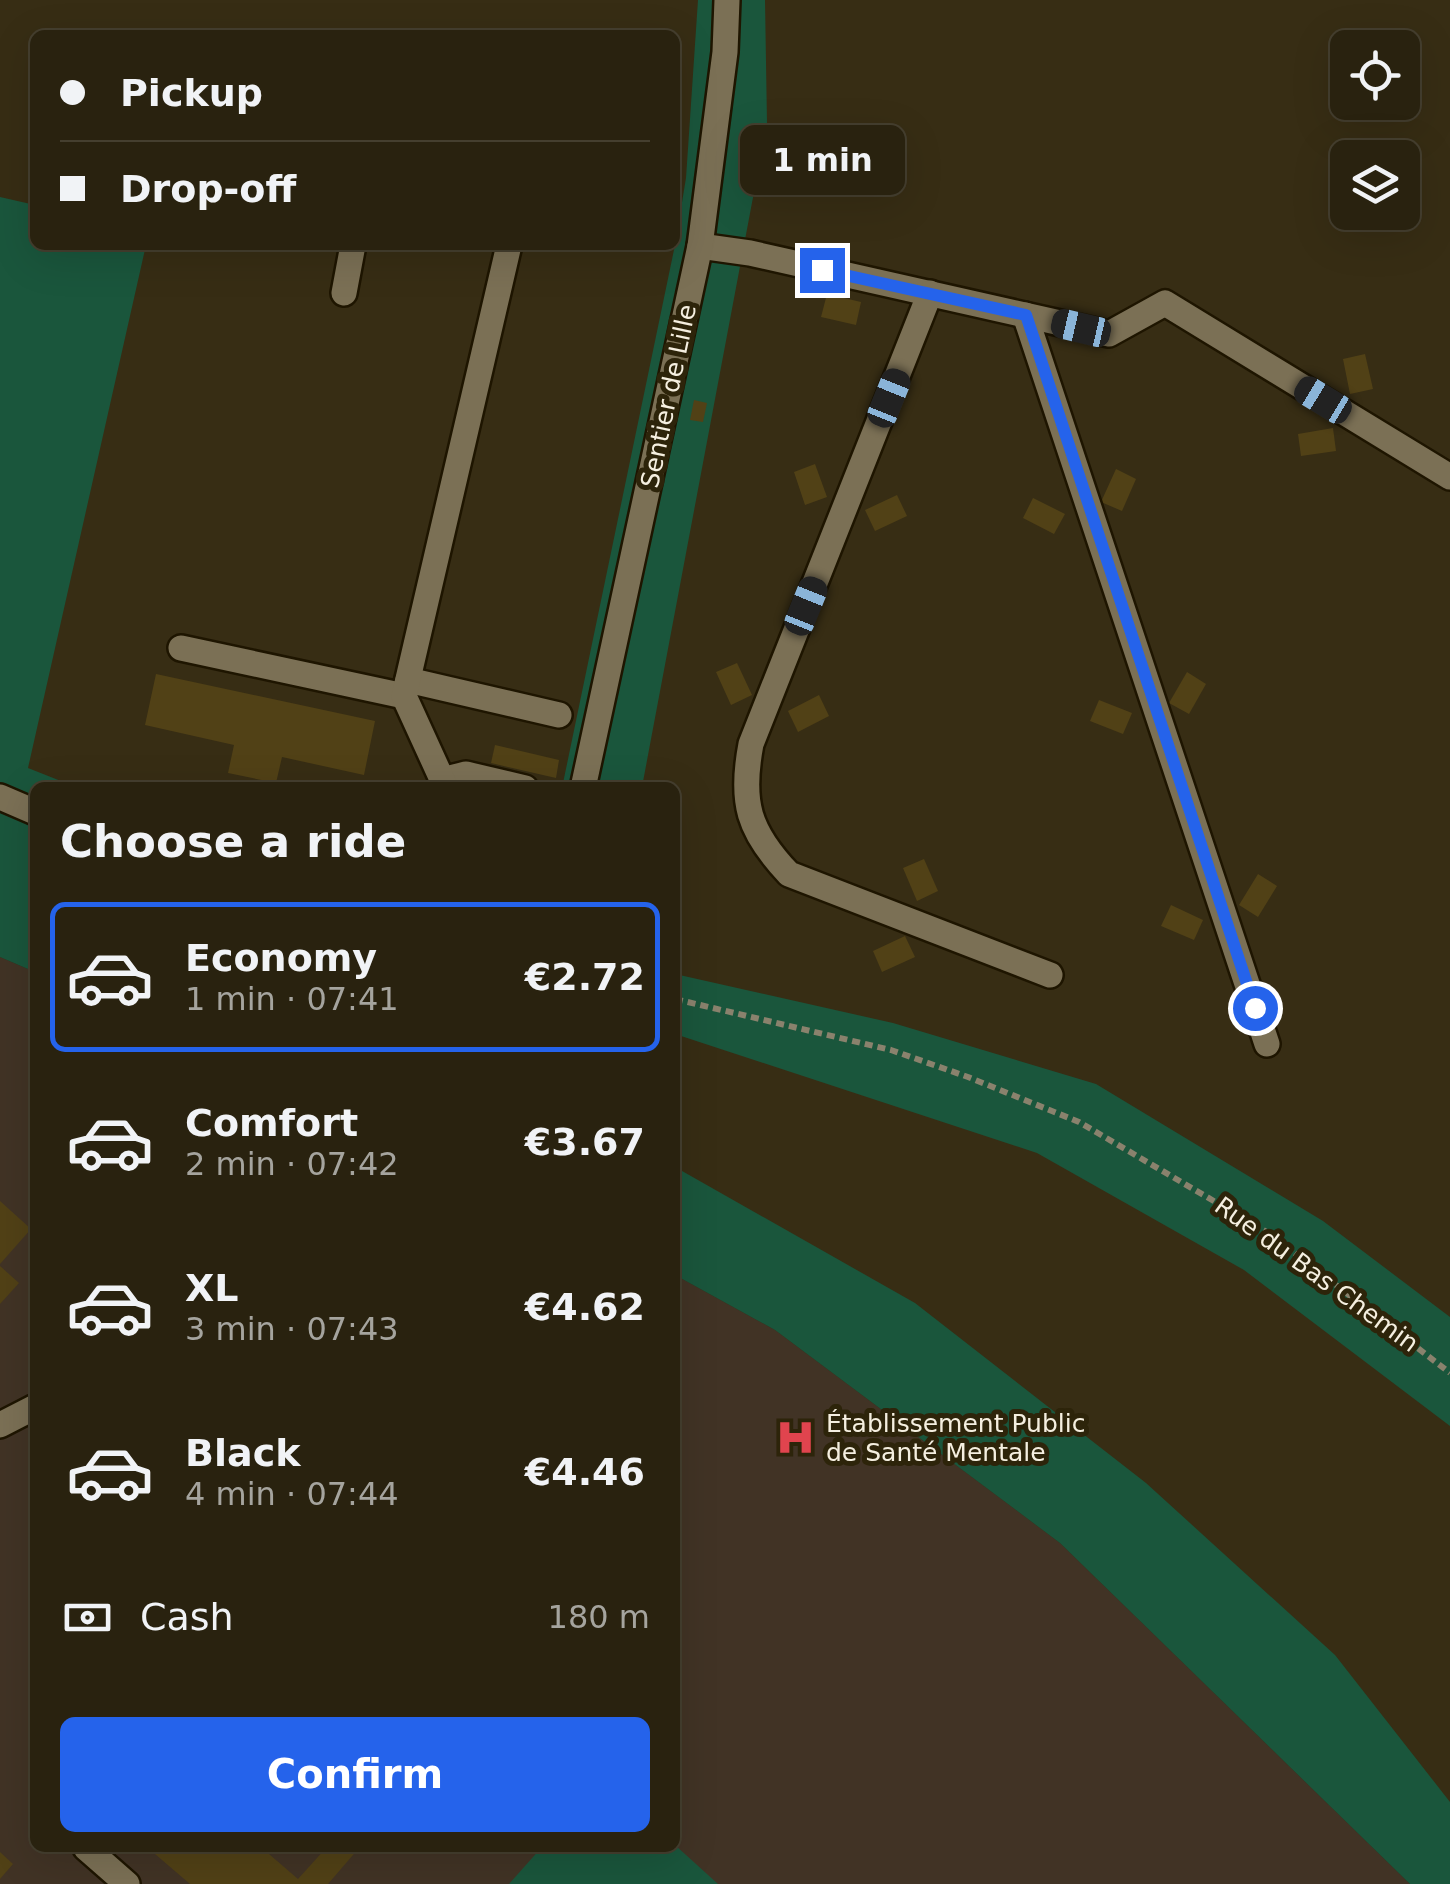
<!DOCTYPE html>
<html lang="en">
<head>
<meta charset="utf-8">
<style>
	body { margin:0; font-family:"DejaVu Sans",sans-serif; background:#352f1d; color:#f1f3f6; height:100vh; display:flex; flex-direction:column; font-size:38px; white-space:nowrap }
	* { box-sizing:border-box; margin:0 }
	p { font-size:32px; color:#a5a49e }
	.icon { flex:none; width:55px; height:55px; fill:none; stroke:currentColor; stroke-width:2; stroke-linecap:round; stroke-linejoin:round }
	.map { position:relative; flex:1; overflow:hidden }
	.side { position:absolute; left:30px; top:782px; width:650px; height:1070px; display:flex; flex-direction:column; background:#29220f; border-radius:15px; box-shadow:0 10px 40px #0002,0 0 0 2px #453f2f }
	.side>* { flex:none }
	.guide { position:absolute; left:30px; top:30px; width:650px; height:220px; border-radius:15px; box-shadow:0 10px 40px #0002,0 0 0 2px #453f2f; display:grid; align-content:center; height:220px; padding:0 30px; background:#29220f }
	.buttons { position:absolute; left:1330px; top:30px; display:grid; gap:20px }
	.buttons a { display:grid; place-items:center; width:90px; height:90px; border-radius:15px; background:#29220f; box-shadow:0 10px 40px #0002,0 0 0 2px #453f2f; font-size:50px }
	.end { position:absolute; width:45px; height:45px; margin:-22px; border:12px solid #2563eb; background:#fff; box-shadow:0 0 0 5px #fff }
	.from { border-radius:50% }
	.bubble { position:absolute; height:70px; border-radius:15px; background:#29220f; box-shadow:0 10px 40px #0002,0 0 0 2px #453f2f; font-size:32px; font-weight:600; line-height:70px; text-align:center }
	.car { position:absolute; width:30px; height:60px; margin:-30px -15px; border-radius:12px; box-shadow:0 0 8px 2px #0007; background:linear-gradient(#222 24%,#8ab4d8 0 40%,#222 0 76%,#8ab4d8 0 86%,#222 0) }
	.guide b { display:flex; align-items:center; gap:35px; height:95px; font-size:38px }
	.guide b+b { border-top:2px solid #453f2f }
	.guide i { width:25px; height:25px; background:#f1f3f6 }
	ul { padding:0; list-style:none }
	li { display:flex; align-items:center; gap:30px; height:150px; margin:0 20px 15px; padding:0 10px; border:5px solid transparent; border-radius:15px }
	li div { flex:1 }
	li b { display:block; font-size:38px }
	li em { font-style:normal; font-weight:600 }
	li.on { border-color:#2563eb }
	li>.icon { width:90px; height:90px; stroke-width:1.5 }
	h2 { padding:0 30px; font-size:45px; line-height:120px }
	.pay { display:flex; align-items:center; gap:25px; height:110px; padding:0 30px; font-size:38px }
	.pay p { margin-inline-start:auto }
	.primary-button { display:flex; gap:20px; margin-top:auto; padding:20px 30px }
	.primary-button a { flex:1; height:115px; border-radius:15px; background:#2563eb; color:#fff; font-size:40px; font-weight:600; line-height:115px; text-align:center }
	.map>svg:first-child { display:block }
</style>
</head>
<body>
<div class="map">
<svg width="1450" height="1884" viewBox="0 0 1450 1884">
	<rect width="100%" height="100%" fill="#372d14"/>
	<path fill="#413325" d="M 0,957 L 35,972 L 35,1848 L 675,1848 L 675,1275 L 775,1330 L 1060,1543 L 1410,1884 L 0,1884 Z"/>
	<g fill="#1a563c">
		<path d="M 698,0 L 765,0 L 767,123 L 642,787 L 562,788 L 675,245 L 686,178 Z"/>
		<path d="M 0,197 L 35,205 L 35,245 L 146,245 L 28,768 L 76,787 L 35,788 L 35,972 L 0,957 Z"/>
		<path d="M 675,974 L 893,1023 L 1096,1084 L 1323,1221 L 1450,1317 L 1450,1426 L 1244,1270 L 1037,1153 L 675,1034 Z"/>
		<path d="M 675,1167 L 915,1303 L 1146,1483 L 1335,1655 L 1450,1802 L 1450,1884 L 1410,1884 L 1060,1543 L 775,1330 L 675,1275 Z"/>
		<path d="M 675,1845 L 718,1884 L 509,1884 L 541,1848 L 675,1848 Z"/>
	</g>
	<g fill="#514116">
		<path d="M 827,294 L 861,302 L 856,325 L 821,317 Z"/>
		<path d="M 1365,354 L 1373,389 L 1350,394 L 1343,359 Z"/>
		<path d="M 694,400 L 707,403 L 703,422 L 690,420 Z"/>
		<path d="M 1333,428 L 1336,451 L 1301,456 L 1298,434 Z"/>
		<path d="M 815,464 L 827,497 L 805,505 L 794,472 Z"/>
		<path d="M 1116,469 L 1136,479 L 1122,511 L 1101,502 Z"/>
		<path d="M 897,495 L 907,516 L 875,531 L 865,510 Z"/>
		<path d="M 1033,498 L 1065,514 L 1054,534 L 1023,518 Z"/>
		<path d="M 737,663 L 752,695 L 731,705 L 716,672 Z"/>
		<path d="M 1187,672 L 1206,684 L 1189,714 L 1169,703 Z"/>
		<path d="M 156,674 L 375,721 L 364,775 L 282,757 L 276,783 L 228,773 L 234,745 L 145,725 Z"/>
		<path d="M 819,695 L 829,716 L 798,732 L 788,711 Z"/>
		<path d="M 1099,700 L 1132,713 L 1123,734 L 1090,721 Z"/>
		<path d="M 495,745 L 559,760 L 556,778 L 491,763 Z"/>
		<path d="M 924,859 L 938,891 L 917,901 L 903,868 Z"/>
		<path d="M 1258,874 L 1277,886 L 1258,917 L 1239,905 Z"/>
		<path d="M 1171,905 L 1203,920 L 1194,940 L 1161,926 Z"/>
		<path d="M 905,936 L 915,957 L 882,972 L 873,951 Z"/>
		<path d="M 0,1201 L 31,1229 L 0,1264 Z"/>
		<path d="M 0,1266 L 19,1283 L 0,1304 Z"/>
		<path d="M 148,1848 L 262,1848 L 298,1879 L 326,1848 L 359,1848 L 328,1884 L 190,1884 Z"/>
		<path d="M 0,1852 L 13,1864 L 0,1879 Z"/>
	</g>
	<g fill="none" stroke-linecap="round" stroke-linejoin="round">
		<defs>
			<g id="minor">
				<path d="M 700,246 L 750,253 L 1109,334 L 1165,303 L 1450,477"/>
				<path d="M 344,293 L 353,245"/>
				<path d="M 930,293 L 751,744 C 740,802 748,831 789,874 L 1050,975"/>
				<path d="M 1025,315 L 1267,1044"/>
				<path d="M 181,648 L 404,696"/>
				<path d="M 408,680 L 559,715"/>
				<path d="M 442,780 L 466,774 L 525,788"/>
				<path d="M 446,788 L 404,696 L 509,245"/>
				<path d="M 583,788 L 700,246 L 725,52 L 727,0"/>
				<path d="M 0,797 L 35,812"/>
				<path d="M 0,1425 L 35,1407"/>
				<path d="M 86,1848 L 127,1884"/>
			</g>
		</defs>
		<use href="#minor" stroke="#1e1500" stroke-width="30"/>
		<path stroke="#8a826d" stroke-width="6" stroke-dasharray="8 5" stroke-linecap="butt" d="M 675,999 L 891,1050 L 968,1077 L 1079,1122 L 1270,1234 L 1450,1373"/>
		<use href="#minor" stroke="#7b7055" stroke-width="25"/>
	</g>
	<g fill="none" stroke-linecap="round" stroke-linejoin="round">
		<path stroke="#2563eb" stroke-width="12" d="M 822,270 L 1026,315 L 1255,1008"/>
	</g>
	<defs>
		<symbol id="hospital-bare" viewBox="-9 -9 18 18"><path d="M-5-5h3v3.5h4V-5h3V5h-3V1.5h-4V5h-3Z" fill="#e0444e" stroke="#2d240a" stroke-width="2.5" paint-order="stroke"/></symbol>
	</defs>
	<g fill-rule="evenodd">
		<use href="#hospital-bare" x="768" y="1410" width="55" height="55"/>
	</g>
	<g text-anchor="middle" stroke-width="10" stroke-linejoin="round" paint-order="stroke">
		<g font-size="25" fill="#f5efe0" stroke="#2d240a">
			<text transform="translate(668 396) rotate(-78)" y="9">Sentier de Lille</text>
			<text transform="translate(1317 1274) rotate(36)" y="9">Rue du Bas Chemin</text>
		</g>
		<g font-size="25" fill="#f5efe0" stroke="#2d240a" text-anchor="start">
			<text x="826" y="1432">Établissement Public<tspan x="826" dy="29">de Santé Mentale</tspan></text>
		</g>
	</g>
</svg>
<div class="buttons">
<a><svg class="icon" aria-label="locate" viewBox="0 0 24 24"><circle cx="12" cy="12" r="6"/><path d="M12 2v4M12 18v4M2 12h4M18 12h4"/></svg></a>
<a><svg class="icon" aria-label="layers" viewBox="0 0 24 24"><path d="M12 4l9 5-9 5-9-5zM3 14l9 5 9-5"/></svg></a>
</div>
<i class="end from" style="left:1255px;top:1008px"></i>
<i class="end" style="left:822px;top:270px"></i>
<div class="bubble" style="left:740px;top:125px;width:165px">1 min</div>
<i class="car" style="left:1081px;top:328px;rotate:283deg"></i>
<i class="car" style="left:889px;top:398px;rotate:22deg"></i>
<i class="car" style="left:1323px;top:400px;rotate:301deg"></i>
<i class="car" style="left:806px;top:606px;rotate:22deg"></i>
<div class="guide">
<b><i class="from"></i>Pickup</b>
<b><i></i>Drop-off</b>
</div>
<section class="side">
<h2>Choose a ride</h2>
<ul>
<li class="on"><svg class="icon" aria-label="car" viewBox="0 0 24 24"><path d="M5 17H2v-5l4-1 3-4h7l3 4 3 1v5h-3M9 17h6M6 11h13"/><circle cx="7" cy="17" r="2"/><circle cx="17" cy="17" r="2"/></svg><div><b>Economy</b><p>1 min · 07:41</p></div><em>€2.72</em></li>
<li><svg class="icon" aria-label="car" viewBox="0 0 24 24"><path d="M5 17H2v-5l4-1 3-4h7l3 4 3 1v5h-3M9 17h6M6 11h13"/><circle cx="7" cy="17" r="2"/><circle cx="17" cy="17" r="2"/></svg><div><b>Comfort</b><p>2 min · 07:42</p></div><em>€3.67</em></li>
<li><svg class="icon" aria-label="car" viewBox="0 0 24 24"><path d="M5 17H2v-5l4-1 3-4h7l3 4 3 1v5h-3M9 17h6M6 11h13"/><circle cx="7" cy="17" r="2"/><circle cx="17" cy="17" r="2"/></svg><div><b>XL</b><p>3 min · 07:43</p></div><em>€4.62</em></li>
<li><svg class="icon" aria-label="car" viewBox="0 0 24 24"><path d="M5 17H2v-5l4-1 3-4h7l3 4 3 1v5h-3M9 17h6M6 11h13"/><circle cx="7" cy="17" r="2"/><circle cx="17" cy="17" r="2"/></svg><div><b>Black</b><p>4 min · 07:44</p></div><em>€4.46</em></li>
</ul>
<div class="pay"><svg class="icon" aria-label="cash" viewBox="0 0 24 24"><path d="M3 7h18v10H3z"/><circle cx="12" cy="12" r="2"/></svg>Cash<p>180 m</p></div>
<div class="primary-button"><a>Confirm</a></div>
</section>
</div>
</body>
</html>
